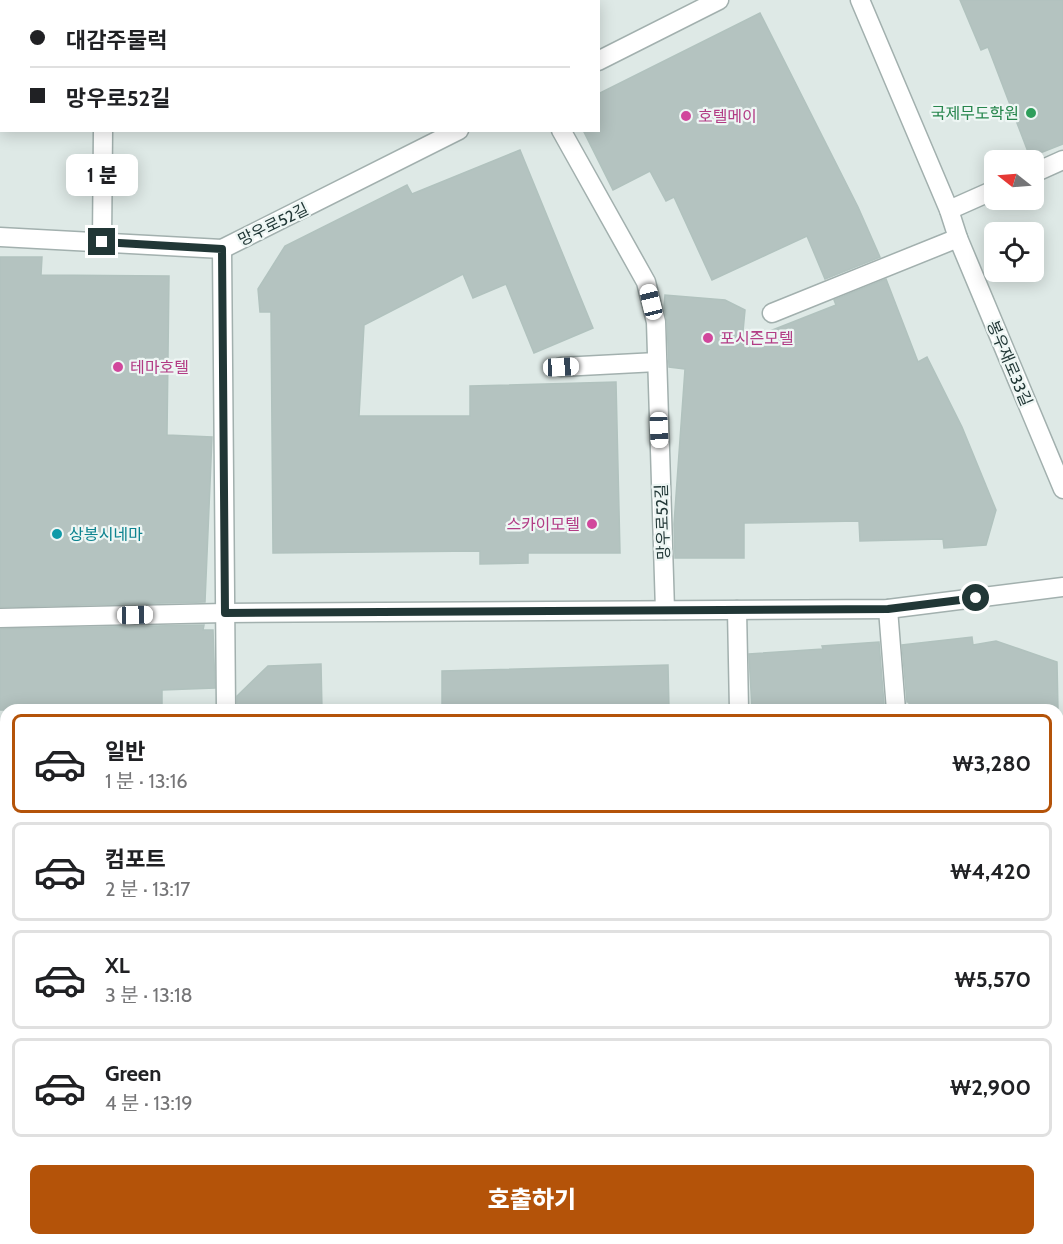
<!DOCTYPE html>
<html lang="ko">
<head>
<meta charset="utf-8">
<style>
	body { margin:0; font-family:Cabin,"Noto Sans KR",sans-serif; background:#f6f6f6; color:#202124; height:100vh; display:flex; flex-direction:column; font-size:22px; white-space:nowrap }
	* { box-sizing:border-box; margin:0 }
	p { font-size:20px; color:#757577 }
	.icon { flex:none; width:33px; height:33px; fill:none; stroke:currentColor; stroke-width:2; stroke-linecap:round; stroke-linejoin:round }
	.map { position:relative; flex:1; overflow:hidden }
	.sheet { position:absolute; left:0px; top:704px; width:1064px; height:542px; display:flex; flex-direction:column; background:#fff; border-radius:18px 18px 0 0; box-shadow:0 3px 15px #0003 }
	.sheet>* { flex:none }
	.banner { position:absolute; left:0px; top:0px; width:600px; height:132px; box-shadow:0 3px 15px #0003; display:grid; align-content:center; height:132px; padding:0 30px; background:#fff }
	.needle { width:39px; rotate:287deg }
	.fabs { position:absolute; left:984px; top:150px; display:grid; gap:12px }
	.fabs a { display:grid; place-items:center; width:60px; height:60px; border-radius:9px; background:#fff; box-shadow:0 3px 15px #0003; font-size:30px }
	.end { position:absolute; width:27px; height:27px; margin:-14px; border:8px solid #213736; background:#fff; box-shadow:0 0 0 3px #fff }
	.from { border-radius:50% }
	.bubble { position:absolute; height:42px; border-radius:9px; background:#fff; box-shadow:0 3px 15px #0003; font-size:20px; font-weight:800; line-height:42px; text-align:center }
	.car { position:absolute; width:18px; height:36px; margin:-18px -9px; border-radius:8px; box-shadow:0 0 4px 2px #0007; background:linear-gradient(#fff 24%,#345 0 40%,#fff 0 76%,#345 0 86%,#fff 0) }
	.banner b { display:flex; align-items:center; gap:21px; height:57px; font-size:22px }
	.banner b+b { border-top:2px solid #e0e0e0 }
	.banner i { width:15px; height:15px; background:#202124 }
	ul { padding:10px 0 0; list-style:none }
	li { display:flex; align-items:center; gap:18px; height:99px; margin:0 12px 9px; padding:0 18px; border:3px solid #e0e0e0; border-radius:9px }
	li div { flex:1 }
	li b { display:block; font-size:22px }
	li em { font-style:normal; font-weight:800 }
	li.active { border-color:#b45309 }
	li>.icon { width:54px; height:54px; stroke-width:1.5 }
	.cta { display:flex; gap:12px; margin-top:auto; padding:12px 30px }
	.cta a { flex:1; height:69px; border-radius:9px; background:#b45309; color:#fff; font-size:24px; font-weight:800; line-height:69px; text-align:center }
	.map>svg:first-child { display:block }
</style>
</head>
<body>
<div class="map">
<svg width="1063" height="1244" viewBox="0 0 1063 1244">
	<rect width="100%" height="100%" fill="#dee9e6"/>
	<g fill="#b4c3c0" stroke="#b1c2be" stroke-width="1.5">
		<path d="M 960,0 L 1063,0 L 1063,144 L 1030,157 L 988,47 L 981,50 Z"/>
		<path d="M 760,13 L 858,207 L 880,257 L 825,279 L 807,236 L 712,280 L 674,197 L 666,201 L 650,171 L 613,190 L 583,130 L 598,130 L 598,94 Z"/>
		<path d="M 520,150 L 593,328 L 534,353 L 506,284 L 473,298 L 463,274 L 364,325 L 359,416 L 470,416 L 470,386 L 616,382 L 620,553 L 528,553 L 528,563 L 480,564 L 480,551 L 273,553 L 271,312 L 260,312 L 258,289 L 285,246 L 407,185 L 412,194 Z"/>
		<path d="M 0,257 L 42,257 L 41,275 L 169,276 L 167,435 L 212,437 L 205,602 L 0,607 Z"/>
		<path d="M 886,279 L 918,362 L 927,357 L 962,427 L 996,510 L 986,545 L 944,548 L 943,539 L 860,541 L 859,521 L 744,523 L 744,558 L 675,558 L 674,524 L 685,369 L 669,367 L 667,321 L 664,307 L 665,295 L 725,300 L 745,310 L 742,342 L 836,305 L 834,300 Z"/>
		<path d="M 204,625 L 203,630 L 213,630 L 215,688 L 162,690 L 162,710 L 0,710 L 0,629 Z"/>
		<path d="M 972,637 L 973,645 L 996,641 L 1057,662 L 1058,710 L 909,710 L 909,702 L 907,702 L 902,645 Z"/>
		<path d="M 879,642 L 884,704 L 804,710 L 752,710 L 749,654 L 823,649 L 822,646 Z"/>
		<path d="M 321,664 L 322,710 L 237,710 L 237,696 L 268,666 Z"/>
		<path d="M 668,665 L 669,710 L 442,710 L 442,671 Z"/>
	</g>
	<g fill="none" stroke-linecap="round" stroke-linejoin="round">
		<defs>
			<g id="service">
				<path d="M 102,242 L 103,130"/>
				<path d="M 772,313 L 958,238"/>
				<path d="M 561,367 L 657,362"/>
				<path d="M 737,610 L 739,710"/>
			</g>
			<g id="minor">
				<path d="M 598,61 L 719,0"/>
				<path d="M 561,130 L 646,282 L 656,322 L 665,610"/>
				<path d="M 1034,173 L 1063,160"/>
				<path d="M 949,210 L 994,190"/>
				<path d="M 0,237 L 222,249 L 459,130"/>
				<path d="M 222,249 L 226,710"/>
				<path d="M 888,609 L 896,710"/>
				<path d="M 0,618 L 225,613 L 888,609 L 1063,587"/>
				<path d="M 1058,911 L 1063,908"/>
				<path d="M 1058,1058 L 1063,1054"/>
				<path d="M 0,1221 L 6,1221"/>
				<path d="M 232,1239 L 232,1244"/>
				<path d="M 630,1239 L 632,1244"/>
				<path d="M 784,1244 L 791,1239"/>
			</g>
			<path id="tertiary" d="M 860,0 L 949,210 L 958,238 L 1063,489"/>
		</defs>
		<use href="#service" stroke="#a2b0ae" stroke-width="21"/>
		<use href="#minor" stroke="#a2b0ae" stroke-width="21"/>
		<use href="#tertiary" stroke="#a2b0ae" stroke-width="21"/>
		<use href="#service" stroke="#fff" stroke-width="18"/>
		<use href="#minor" stroke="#fff" stroke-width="18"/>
		<use href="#tertiary" stroke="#fff" stroke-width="18"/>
	</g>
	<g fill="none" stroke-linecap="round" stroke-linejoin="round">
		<path stroke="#213736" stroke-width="8" d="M 102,242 L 222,249 L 225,613 L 888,609 L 976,598"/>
	</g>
	<circle fill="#2e9e5b" stroke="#eef6f4" stroke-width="2" cx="1031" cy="113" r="6"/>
	<g fill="#d1479c" stroke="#eef6f4" stroke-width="2">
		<circle cx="686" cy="116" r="6"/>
		<circle cx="708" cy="338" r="6"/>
		<circle cx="118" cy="367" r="6"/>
		<circle cx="592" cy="524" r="6"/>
	</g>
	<circle fill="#0f9aa8" stroke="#eef6f4" stroke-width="2" cx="57" cy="534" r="6"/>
	<g text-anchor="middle" stroke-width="4.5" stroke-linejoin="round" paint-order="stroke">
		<g font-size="16" fill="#27864d" stroke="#eef6f4" text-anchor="end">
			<text x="1019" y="119">국제무도학원</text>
		</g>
		<g font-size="16" fill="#b23c85" stroke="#eef6f4" text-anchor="start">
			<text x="698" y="122">호텔메이</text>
			<text x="720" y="344">포시즌모텔</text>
			<text x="130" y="373">테마호텔</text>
			<text x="580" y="530" text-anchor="end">스카이모텔</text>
		</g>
		<g font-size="16" fill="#213736" stroke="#eef6f4">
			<text transform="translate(273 224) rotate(-26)" y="6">망우로52길</text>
			<text transform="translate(1010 363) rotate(67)" y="6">봉우재로33길</text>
			<text transform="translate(662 522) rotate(-92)" y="6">망우로52길</text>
		</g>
		<g font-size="16" fill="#0d838f" stroke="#eef6f4" text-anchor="start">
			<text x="69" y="540">상봉시네마</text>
		</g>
	</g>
</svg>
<div class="fabs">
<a><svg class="needle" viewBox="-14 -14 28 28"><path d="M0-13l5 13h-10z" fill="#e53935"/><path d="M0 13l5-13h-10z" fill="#757577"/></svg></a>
<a><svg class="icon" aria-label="locate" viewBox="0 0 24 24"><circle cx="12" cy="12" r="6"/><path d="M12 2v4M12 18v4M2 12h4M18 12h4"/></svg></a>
</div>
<i class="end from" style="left:976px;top:598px"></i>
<i class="end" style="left:102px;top:242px"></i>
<div class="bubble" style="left:66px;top:154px;width:72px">1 분</div>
<i class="car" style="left:651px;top:302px;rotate:346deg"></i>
<i class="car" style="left:561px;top:367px;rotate:87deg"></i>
<i class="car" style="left:659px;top:430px;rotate:178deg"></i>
<i class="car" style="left:135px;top:615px;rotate:89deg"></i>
<div class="banner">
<b><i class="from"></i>대감주물럭</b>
<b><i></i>망우로52길</b>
</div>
<section class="sheet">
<ul>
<li class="active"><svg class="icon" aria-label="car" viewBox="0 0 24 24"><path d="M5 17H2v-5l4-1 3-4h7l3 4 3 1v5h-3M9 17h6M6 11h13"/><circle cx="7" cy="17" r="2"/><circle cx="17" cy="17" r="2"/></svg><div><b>일반</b><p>1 분 · 13:16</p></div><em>₩3,280</em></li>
<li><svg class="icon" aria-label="car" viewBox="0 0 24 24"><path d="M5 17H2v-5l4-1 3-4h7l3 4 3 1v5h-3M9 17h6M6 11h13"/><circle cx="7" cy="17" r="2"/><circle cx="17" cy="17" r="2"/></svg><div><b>컴포트</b><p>2 분 · 13:17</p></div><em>₩4,420</em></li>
<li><svg class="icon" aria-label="car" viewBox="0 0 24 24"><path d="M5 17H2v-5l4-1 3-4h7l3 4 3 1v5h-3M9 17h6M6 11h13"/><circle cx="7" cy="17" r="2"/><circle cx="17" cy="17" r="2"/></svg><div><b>XL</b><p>3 분 · 13:18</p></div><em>₩5,570</em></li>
<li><svg class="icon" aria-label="car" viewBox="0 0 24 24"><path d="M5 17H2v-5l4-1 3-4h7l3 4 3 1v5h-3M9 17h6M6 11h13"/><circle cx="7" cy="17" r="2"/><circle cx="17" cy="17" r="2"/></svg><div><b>Green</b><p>4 분 · 13:19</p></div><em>₩2,900</em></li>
</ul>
<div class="cta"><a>호출하기</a></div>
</section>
</div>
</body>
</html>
